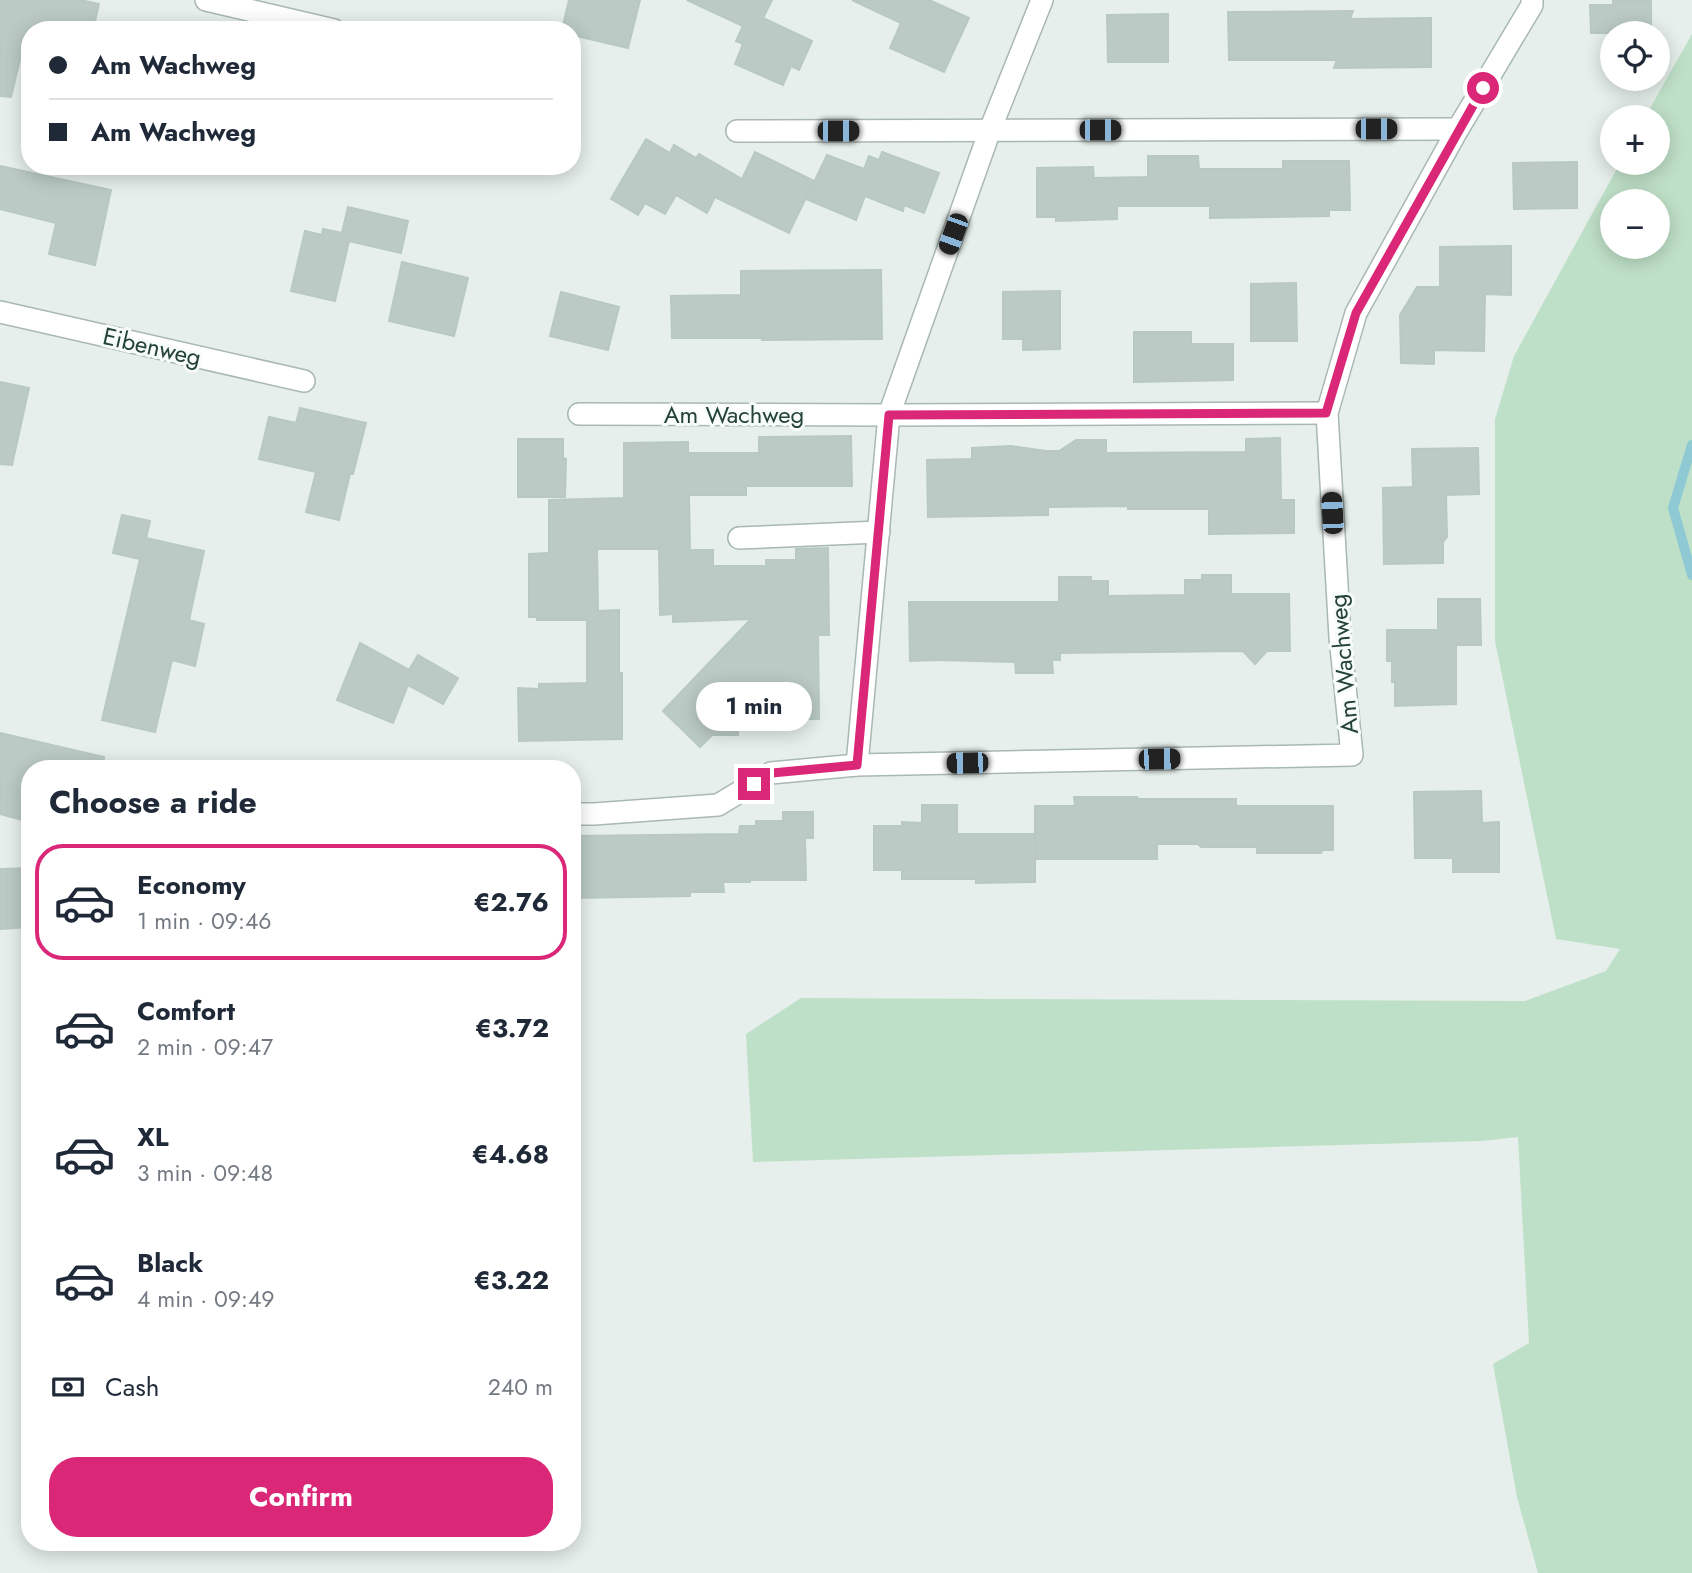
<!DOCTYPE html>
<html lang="en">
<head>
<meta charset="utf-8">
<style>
	body { margin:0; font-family:Jost,sans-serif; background:#f6f6f7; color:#1f2937; height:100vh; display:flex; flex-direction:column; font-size:26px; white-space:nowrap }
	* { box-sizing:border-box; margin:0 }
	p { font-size:23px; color:#747a83 }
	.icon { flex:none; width:38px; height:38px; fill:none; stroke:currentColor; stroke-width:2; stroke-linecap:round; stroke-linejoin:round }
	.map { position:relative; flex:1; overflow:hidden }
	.panel { position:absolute; left:21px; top:760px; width:560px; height:791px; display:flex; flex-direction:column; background:#fff; border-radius:28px; box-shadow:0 4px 18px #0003 }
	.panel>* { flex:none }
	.guide { position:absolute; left:21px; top:21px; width:560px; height:154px; border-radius:28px; box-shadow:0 4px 18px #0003; display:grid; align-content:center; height:154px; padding:0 28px; background:#fff }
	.fabs { position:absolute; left:1600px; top:21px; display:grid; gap:14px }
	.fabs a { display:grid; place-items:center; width:70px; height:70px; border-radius:50%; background:#fff; box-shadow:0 4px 18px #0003; font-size:35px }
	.end { position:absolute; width:32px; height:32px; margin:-16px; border:9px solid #db2777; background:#fff; box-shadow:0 0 0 4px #fff }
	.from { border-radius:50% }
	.bubble { position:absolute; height:49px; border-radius:24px; background:#fff; box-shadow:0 4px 18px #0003; font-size:23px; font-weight:700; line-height:49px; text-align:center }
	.car { position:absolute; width:21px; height:42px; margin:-21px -10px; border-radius:9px; box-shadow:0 0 5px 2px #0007; background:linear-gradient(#222 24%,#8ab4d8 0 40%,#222 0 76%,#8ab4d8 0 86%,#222 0) }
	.guide b { display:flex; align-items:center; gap:24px; height:66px; font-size:26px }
	.guide b+b { border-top:2px solid #e0e1e3 }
	.guide i { width:18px; height:18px; background:#1f2937 }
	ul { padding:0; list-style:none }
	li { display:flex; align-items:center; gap:21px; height:116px; margin:0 14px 10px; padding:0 14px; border:4px solid transparent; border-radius:28px }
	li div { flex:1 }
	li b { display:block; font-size:26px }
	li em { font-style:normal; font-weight:700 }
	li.on { border-color:#db2777 }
	li>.icon { width:63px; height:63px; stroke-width:1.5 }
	h2 { padding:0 28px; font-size:32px; line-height:84px }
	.pay { display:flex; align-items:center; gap:18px; height:77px; padding:0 28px; font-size:26px }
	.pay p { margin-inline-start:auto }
	.cta { display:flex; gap:14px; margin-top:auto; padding:14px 28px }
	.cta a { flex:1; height:80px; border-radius:28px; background:#db2777; color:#fff; font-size:28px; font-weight:700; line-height:80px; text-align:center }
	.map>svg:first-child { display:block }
</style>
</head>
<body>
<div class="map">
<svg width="1692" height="1573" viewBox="0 0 1692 1573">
	<rect width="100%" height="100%" fill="#e6efeb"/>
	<path fill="#bfe0c8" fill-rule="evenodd" d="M 1692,34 L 1692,1573 L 1538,1573 L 1517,1497 L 1493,1364 L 1529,1343 L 1518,1137 L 1482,1141 L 753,1162 L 746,1034 L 801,998 L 1525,1001 L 1606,971 L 1620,949 L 1556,939 L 1495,641 L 1495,419 L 1514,356 L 1620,163 L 1657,163 L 1657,117 L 1645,117 ZM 1612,201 L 1657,201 L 1657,247 L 1612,247 Z"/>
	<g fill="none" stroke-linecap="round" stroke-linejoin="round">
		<path stroke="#8ec9d4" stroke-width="10" d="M 1692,445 L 1673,508 L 1692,575"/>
	</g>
	<g fill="#bbcac4" stroke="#b8c9c2" stroke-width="2">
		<path d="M 0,0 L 80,0 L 99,4 L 93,30 L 27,30 L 11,97 L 0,96 Z"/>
		<path d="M 569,0 L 640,0 L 628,48 L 572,35 L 572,30 L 562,30 Z"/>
		<path d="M 687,0 L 772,0 L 763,18 L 812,41 L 799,70 L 791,66 L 783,85 L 735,64 L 743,44 L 736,41 L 743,26 Z"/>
		<path d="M 852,0 L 929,0 L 969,18 L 944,72 L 890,48 L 901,23 Z"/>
		<path d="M 1613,1 L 1651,1 L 1651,33 L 1591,33 L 1590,5 L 1613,5 Z"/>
		<path d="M 1353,11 L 1350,19 L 1431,18 L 1431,67 L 1334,68 L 1337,60 L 1229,60 L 1228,12 Z"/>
		<path d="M 1168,14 L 1168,62 L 1108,62 L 1107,15 Z"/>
		<path d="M 646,139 L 670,153 L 674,145 L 696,158 L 699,154 L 742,179 L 755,152 L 814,181 L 789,233 L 715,197 L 707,213 L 676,195 L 665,214 L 645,203 L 638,215 L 611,199 Z"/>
		<path d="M 882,152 L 939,173 L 924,213 L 904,205 L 903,211 L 865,196 L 856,220 L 806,199 L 827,155 L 864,169 L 869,156 L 879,160 Z"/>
		<path d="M 1148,156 L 1198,156 L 1199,169 L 1283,169 L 1283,161 L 1349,161 L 1350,210 L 1329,210 L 1329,216 L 1210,218 L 1210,206 L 1117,206 L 1117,219 L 1056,221 L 1056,217 L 1037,217 L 1037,168 L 1093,167 L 1094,178 L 1148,177 Z"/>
		<path d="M 1577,162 L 1577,208 L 1514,209 L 1513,163 Z"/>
		<path d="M 0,166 L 111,190 L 95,265 L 49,254 L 56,223 L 0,209 Z"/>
		<path d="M 348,207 L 408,221 L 401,253 L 349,241 L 335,301 L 291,291 L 305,231 L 322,235 L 323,229 L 342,233 Z"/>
		<path d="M 1511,246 L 1511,295 L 1485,294 L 1484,351 L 1434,350 L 1434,364 L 1401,363 L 1400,315 L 1417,287 L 1440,287 L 1440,247 Z"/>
		<path d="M 402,262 L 468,278 L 454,336 L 389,321 Z"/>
		<path d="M 881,270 L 882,339 L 762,340 L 763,338 L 672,338 L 671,296 L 741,295 L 741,271 Z"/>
		<path d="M 1296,283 L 1297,341 L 1251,341 L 1251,284 Z"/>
		<path d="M 1060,291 L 1060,349 L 1023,350 L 1023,339 L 1003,339 L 1003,292 Z"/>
		<path d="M 561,292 L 619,307 L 608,350 L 550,336 Z"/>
		<path d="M 1134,332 L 1191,332 L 1191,344 L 1233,344 L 1233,380 L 1134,382 Z"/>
		<path d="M 0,382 L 29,388 L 12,465 L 0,464 Z"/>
		<path d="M 300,408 L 366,423 L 353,474 L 350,474 L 339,520 L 306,512 L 316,472 L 259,459 L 269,417 L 296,423 Z"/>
		<path d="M 851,436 L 852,486 L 746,486 L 746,495 L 689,495 L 690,550 L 713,550 L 713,566 L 766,566 L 766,560 L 796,560 L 796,549 L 828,548 L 829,635 L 818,635 L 819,719 L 738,720 L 738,735 L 712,735 L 700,747 L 663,711 L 751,619 L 673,622 L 673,614 L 660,615 L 659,549 L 597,549 L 598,611 L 619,610 L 619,673 L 622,673 L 622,739 L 519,741 L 518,688 L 539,689 L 539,684 L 587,683 L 587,620 L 537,620 L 537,617 L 529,617 L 529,554 L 549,553 L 549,500 L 624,498 L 624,443 L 688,442 L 688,453 L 759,453 L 759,437 Z"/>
		<path d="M 1280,438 L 1281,500 L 1294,500 L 1294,533 L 1209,534 L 1209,509 L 1128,509 L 1128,506 L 1048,507 L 1048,515 L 928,517 L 927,460 L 972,459 L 972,448 L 1011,446 L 1046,451 L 1059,451 L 1076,440 L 1106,440 L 1106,453 L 1246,452 L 1246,439 Z"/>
		<path d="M 518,439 L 563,439 L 563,458 L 566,459 L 565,497 L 518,497 Z"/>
		<path d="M 1478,448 L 1479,494 L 1446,495 L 1447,537 L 1443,542 L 1443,563 L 1384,564 L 1383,488 L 1413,487 L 1412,449 Z"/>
		<path d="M 122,515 L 150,521 L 146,538 L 204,551 L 189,620 L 204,624 L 195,666 L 172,660 L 155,732 L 102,720 L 140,559 L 113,553 Z"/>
		<path d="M 1202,575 L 1231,575 L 1231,594 L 1289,594 L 1290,651 L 1267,651 L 1255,664 L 1243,651 L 1060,653 L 1060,660 L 1052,660 L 1053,673 L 1016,673 L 1015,662 L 938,660 L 910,661 L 909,602 L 1059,602 L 1059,577 L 1091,577 L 1091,581 L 1108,581 L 1108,596 L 1185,595 L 1185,580 L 1202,580 Z"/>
		<path d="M 1438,599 L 1480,599 L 1481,645 L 1456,645 L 1456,704 L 1395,706 L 1395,682 L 1392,682 L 1392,661 L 1387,661 L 1387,630 L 1438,630 Z"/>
		<path d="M 360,643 L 409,670 L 418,655 L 458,678 L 443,704 L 408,685 L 393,723 L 337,700 Z"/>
		<path d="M 0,733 L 104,757 L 103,768 L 30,768 L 30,822 L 0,814 Z"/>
		<path d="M 1481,791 L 1482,823 L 1499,822 L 1499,872 L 1453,872 L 1453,858 L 1415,858 L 1414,792 Z"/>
		<path d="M 1074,797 L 1137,797 L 1138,799 L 1236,799 L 1236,806 L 1333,806 L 1333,850 L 1323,850 L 1321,853 L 1257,853 L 1257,847 L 1201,847 L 1198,844 L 1157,844 L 1157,859 L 1035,859 L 1035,806 L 1075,806 Z"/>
		<path d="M 922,805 L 957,805 L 957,834 L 1035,834 L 1035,882 L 976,883 L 976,879 L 902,879 L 902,870 L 874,870 L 874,826 L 902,826 L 902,822 L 922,823 Z"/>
		<path d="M 783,812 L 813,812 L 813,838 L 805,838 L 806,880 L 750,880 L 750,882 L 723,882 L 724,892 L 690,892 L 690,896 L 572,898 L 572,836 L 739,834 L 740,826 L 756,826 L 756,821 L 783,821 Z"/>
		<path d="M 30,868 L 30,927 L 0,929 L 0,869 Z"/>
	</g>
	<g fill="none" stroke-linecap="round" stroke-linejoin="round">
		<defs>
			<g id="minor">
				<path d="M 206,0 L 334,30"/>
				<path d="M 737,131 L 1458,129"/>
				<path d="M 0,312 L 304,381"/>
				<path d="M 579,414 L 889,415 L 1327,413"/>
				<path d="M 739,538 L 879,532"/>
				<path d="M 857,765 L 889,415 L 990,130 L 1042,0"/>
				<path d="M 572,814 L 594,814 L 718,805 L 771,773 L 857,765 L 1352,755 L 1340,637 L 1327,413 L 1356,313 L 1458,129 L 1532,5 L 1532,0"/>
			</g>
		</defs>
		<use href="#minor" stroke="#a8b8b2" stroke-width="24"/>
		<use href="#minor" stroke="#fff" stroke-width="21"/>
	</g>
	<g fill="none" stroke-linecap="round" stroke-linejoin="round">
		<path stroke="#db2777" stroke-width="9" d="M 754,784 L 772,773 L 857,765 L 889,415 L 1326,413 L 1356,313 L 1483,88"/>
	</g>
	<g text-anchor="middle" stroke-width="6" stroke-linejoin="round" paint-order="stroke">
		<g font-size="24" fill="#24423a" stroke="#f7fbf9">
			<text transform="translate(152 347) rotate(13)" y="8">Eibenweg</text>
			<text x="734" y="423">Am Wachweg</text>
			<text transform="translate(1344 664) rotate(-95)" y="8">Am Wachweg</text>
		</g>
	</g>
</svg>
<div class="fabs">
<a><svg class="icon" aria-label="locate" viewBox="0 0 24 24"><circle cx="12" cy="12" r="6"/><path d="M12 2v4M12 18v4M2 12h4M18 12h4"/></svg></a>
<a>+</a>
<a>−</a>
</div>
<i class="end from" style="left:1483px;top:88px"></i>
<i class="end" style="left:754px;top:784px"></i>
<div class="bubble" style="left:696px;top:682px;width:116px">1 min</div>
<i class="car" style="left:1376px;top:129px;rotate:90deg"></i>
<i class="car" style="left:1100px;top:130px;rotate:90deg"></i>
<i class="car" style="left:838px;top:131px;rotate:90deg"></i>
<i class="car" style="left:953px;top:234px;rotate:200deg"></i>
<i class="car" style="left:1332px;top:513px;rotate:357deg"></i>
<i class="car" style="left:1159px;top:759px;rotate:89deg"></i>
<i class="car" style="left:967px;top:763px;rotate:269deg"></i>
<div class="guide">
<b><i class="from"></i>Am Wachweg</b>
<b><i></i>Am Wachweg</b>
</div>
<section class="panel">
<h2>Choose a ride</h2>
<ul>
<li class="on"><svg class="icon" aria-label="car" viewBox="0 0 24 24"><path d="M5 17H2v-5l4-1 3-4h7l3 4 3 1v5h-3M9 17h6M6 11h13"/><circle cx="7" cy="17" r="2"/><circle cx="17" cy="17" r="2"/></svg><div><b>Economy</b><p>1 min · 09:46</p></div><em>€2.76</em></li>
<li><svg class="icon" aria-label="car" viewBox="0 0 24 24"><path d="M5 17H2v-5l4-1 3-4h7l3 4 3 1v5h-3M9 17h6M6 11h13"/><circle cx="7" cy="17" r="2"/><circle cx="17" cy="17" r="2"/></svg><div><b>Comfort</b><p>2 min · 09:47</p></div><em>€3.72</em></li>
<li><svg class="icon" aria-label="car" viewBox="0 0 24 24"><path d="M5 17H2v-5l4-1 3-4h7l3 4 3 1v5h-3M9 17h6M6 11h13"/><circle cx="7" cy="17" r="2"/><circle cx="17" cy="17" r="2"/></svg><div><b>XL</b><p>3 min · 09:48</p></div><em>€4.68</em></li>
<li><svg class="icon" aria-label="car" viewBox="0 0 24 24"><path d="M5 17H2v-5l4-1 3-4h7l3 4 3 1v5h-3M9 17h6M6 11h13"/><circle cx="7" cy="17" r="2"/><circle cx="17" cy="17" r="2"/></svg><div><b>Black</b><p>4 min · 09:49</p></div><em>€3.22</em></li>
</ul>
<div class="pay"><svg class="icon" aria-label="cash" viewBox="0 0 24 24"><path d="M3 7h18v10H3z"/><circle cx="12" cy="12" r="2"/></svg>Cash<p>240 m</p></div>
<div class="cta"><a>Confirm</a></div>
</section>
</div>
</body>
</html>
